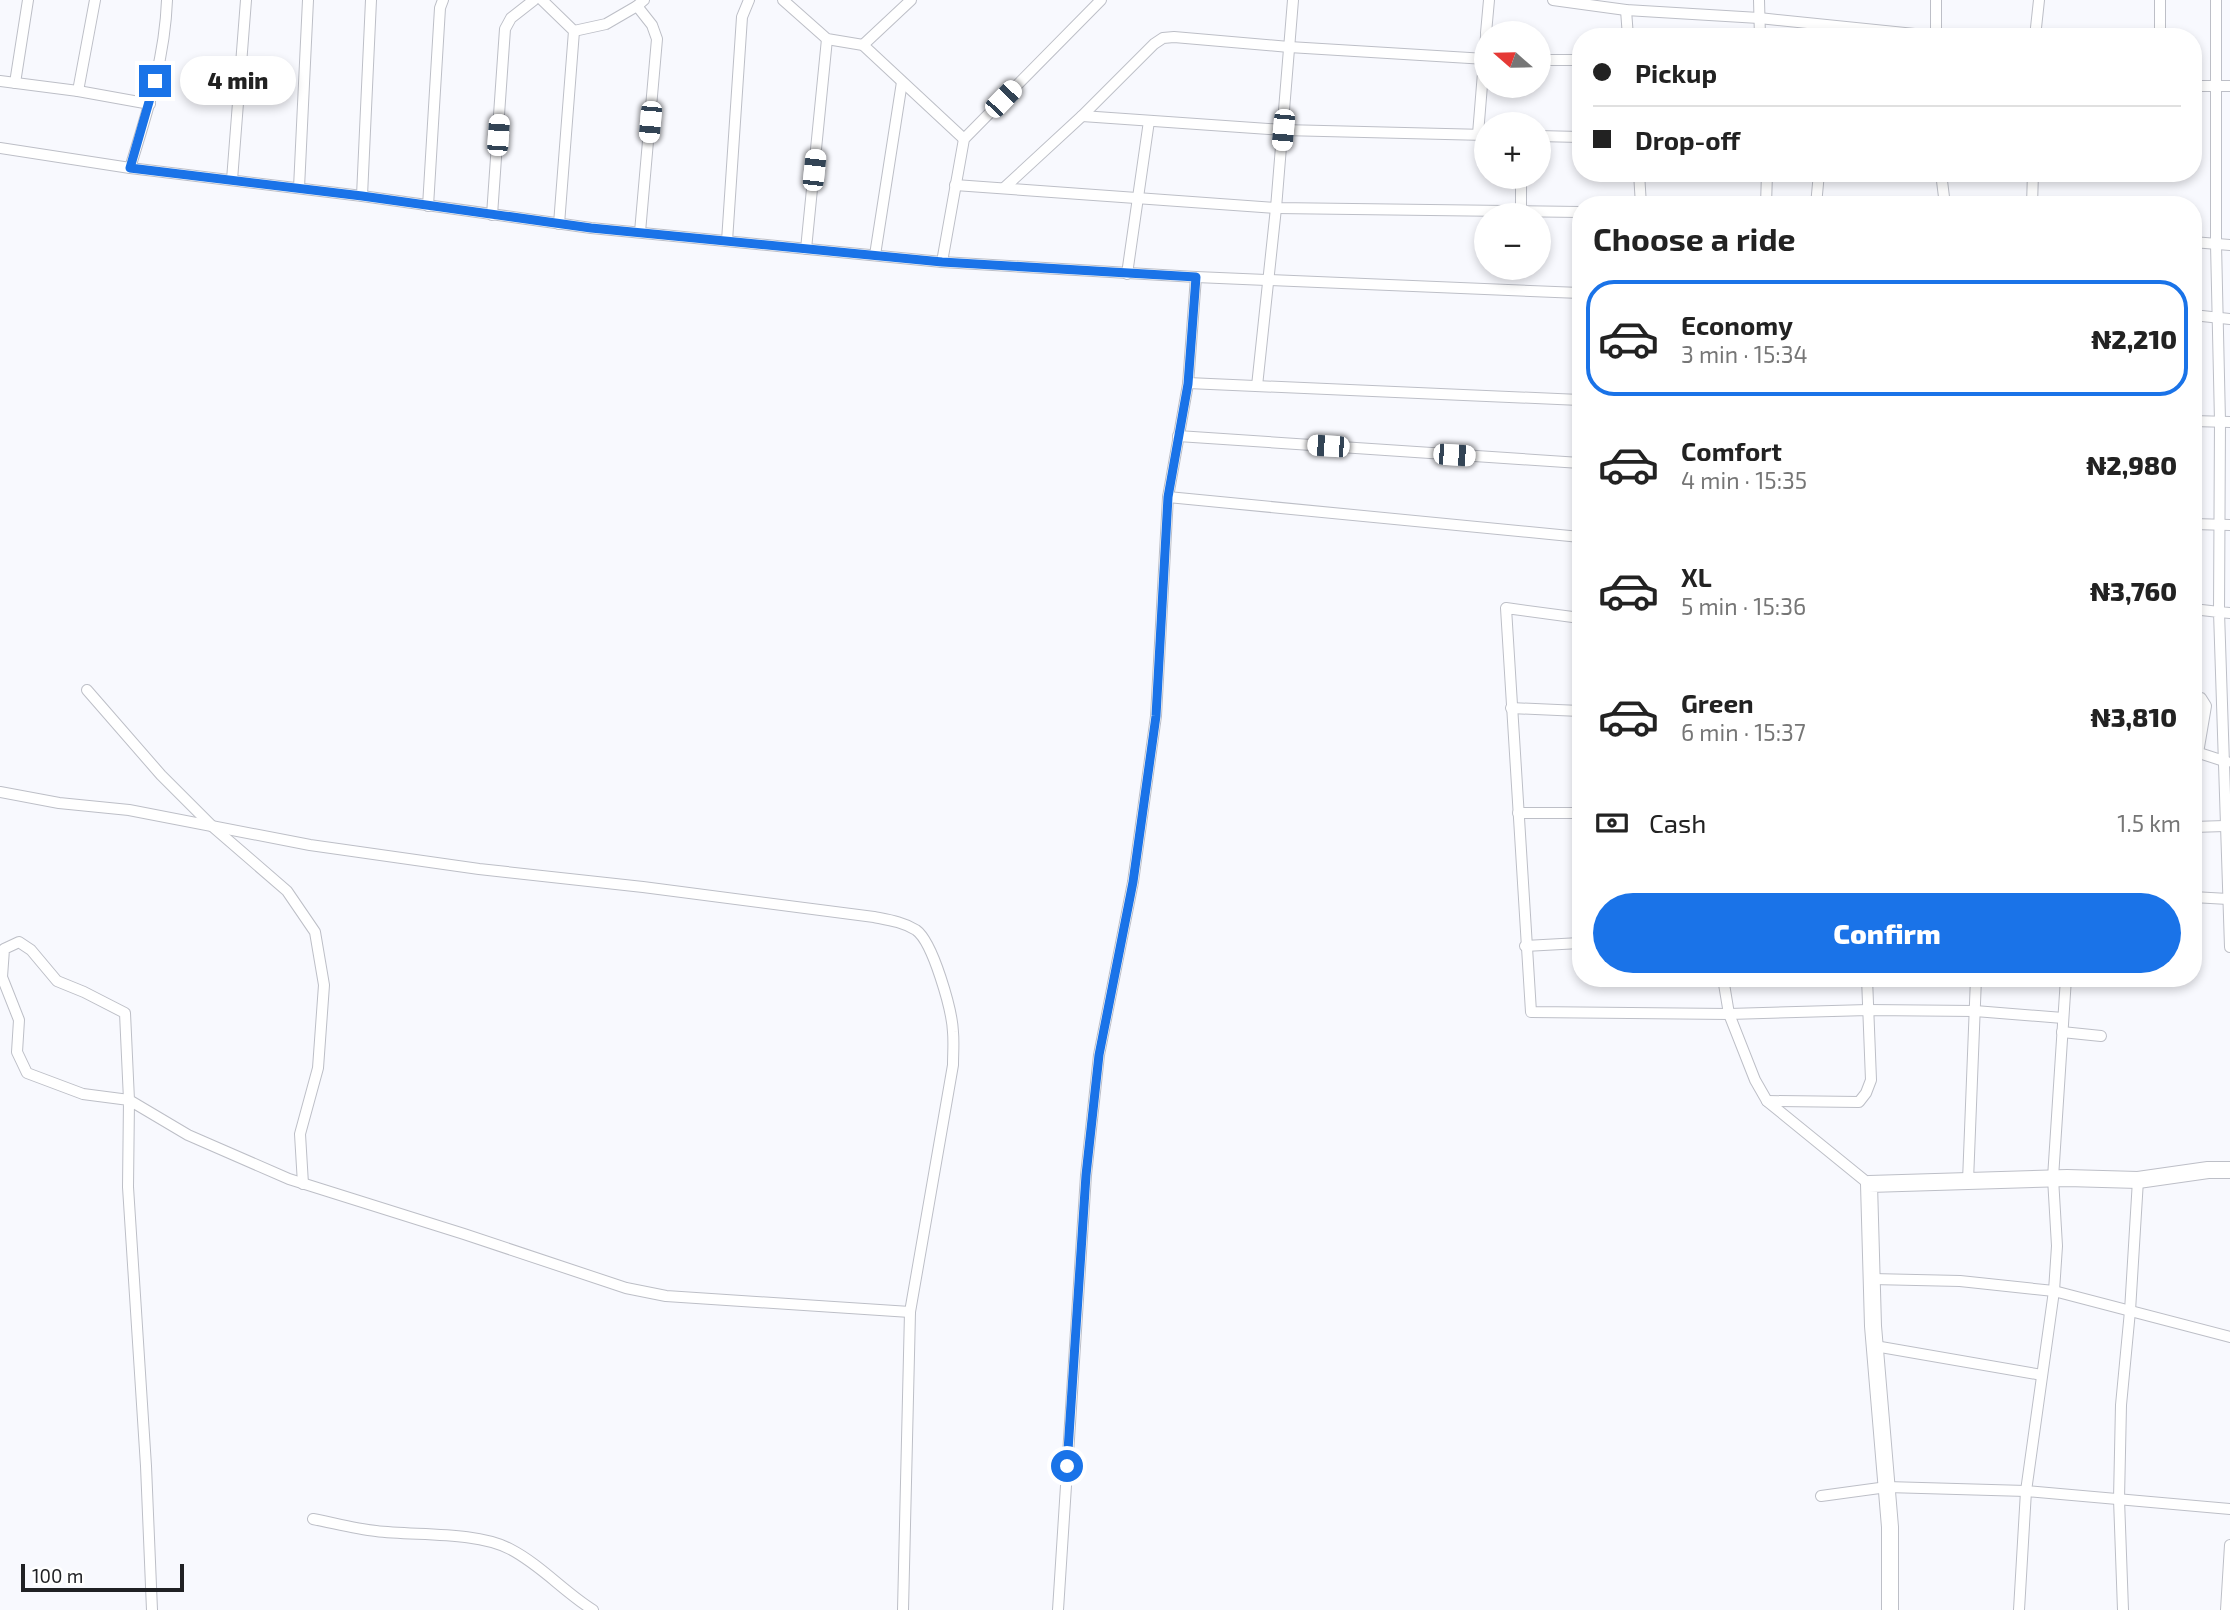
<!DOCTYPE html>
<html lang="en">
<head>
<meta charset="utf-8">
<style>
	body { margin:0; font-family:"Exo 2",sans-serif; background:#f6f6f6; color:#222; height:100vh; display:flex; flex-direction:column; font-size:26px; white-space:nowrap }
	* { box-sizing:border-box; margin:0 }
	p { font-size:23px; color:#767676 }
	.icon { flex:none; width:38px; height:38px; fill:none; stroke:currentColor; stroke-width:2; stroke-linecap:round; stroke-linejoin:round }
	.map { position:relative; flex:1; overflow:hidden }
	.details { position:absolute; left:1572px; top:196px; width:630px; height:791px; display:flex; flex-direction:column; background:#fff; border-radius:28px; box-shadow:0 4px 10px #0003 }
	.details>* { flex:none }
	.banner { position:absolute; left:1572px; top:28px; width:630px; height:154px; border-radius:28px; box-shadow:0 4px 10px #0003; display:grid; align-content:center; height:154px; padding:0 21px; background:#fff }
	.needle { width:46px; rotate:290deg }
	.controls { position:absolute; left:1474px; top:21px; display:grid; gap:14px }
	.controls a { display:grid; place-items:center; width:77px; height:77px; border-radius:50%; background:#fff; box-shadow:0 4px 10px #0003; font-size:35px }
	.scale { position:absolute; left:21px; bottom:18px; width:163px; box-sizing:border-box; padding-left:7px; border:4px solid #202124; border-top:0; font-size:19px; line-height:24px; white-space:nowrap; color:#202124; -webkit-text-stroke:5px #fff; paint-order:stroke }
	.end { position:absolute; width:32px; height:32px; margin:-16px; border:9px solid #1a73e8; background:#fff; box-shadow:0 0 0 4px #fff }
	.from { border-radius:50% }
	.bubble { position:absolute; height:49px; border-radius:24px; background:#fff; box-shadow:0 4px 10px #0003; font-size:23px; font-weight:800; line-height:49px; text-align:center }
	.car { position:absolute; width:21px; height:42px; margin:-21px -10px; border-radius:9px; box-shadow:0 0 5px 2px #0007; background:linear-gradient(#fff 24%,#345 0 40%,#fff 0 76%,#345 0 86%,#fff 0) }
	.banner b { display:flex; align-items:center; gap:24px; height:66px; font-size:26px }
	.banner b+b { border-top:2px solid #e0e0e0 }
	.banner i { width:18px; height:18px; background:#222 }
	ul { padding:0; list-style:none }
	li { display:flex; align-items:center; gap:21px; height:116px; margin:0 14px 10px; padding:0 7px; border:4px solid transparent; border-radius:28px }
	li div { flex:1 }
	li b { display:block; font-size:26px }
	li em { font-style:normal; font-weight:800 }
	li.active { border-color:#1a73e8 }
	li>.icon { width:63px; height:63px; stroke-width:1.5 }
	h2 { padding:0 21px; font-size:32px; line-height:84px }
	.pay { display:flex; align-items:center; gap:18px; height:77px; padding:0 21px; font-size:26px }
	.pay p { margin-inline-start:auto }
	.action { display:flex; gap:14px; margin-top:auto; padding:14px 21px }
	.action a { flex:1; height:80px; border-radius:42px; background:#1a73e8; color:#fff; font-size:28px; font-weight:800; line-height:80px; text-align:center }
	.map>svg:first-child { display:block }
</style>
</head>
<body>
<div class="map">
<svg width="2230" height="1610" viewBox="0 0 2230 1610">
	<rect width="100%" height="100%" fill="#f8f9fe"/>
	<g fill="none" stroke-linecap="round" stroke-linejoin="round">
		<defs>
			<g id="street">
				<path d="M 542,0 L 574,31 L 559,224"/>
				<path d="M 783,0 L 827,39 L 863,45 L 964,139"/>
				<path d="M 1553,0 L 1626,10 L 1759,18 L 1944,37"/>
				<path d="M 1759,0 L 1760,37"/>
				<path d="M 2160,0 L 2160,37"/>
				<path d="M 2216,0 L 2216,244 L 2220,421 L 2219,612 L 2230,613"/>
				<path d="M 1626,10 L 1628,37"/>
				<path d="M 574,31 L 606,24 L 637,6"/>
				<path d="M 1486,33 L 1489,0"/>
				<path d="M 1936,37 L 1936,0"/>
				<path d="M 2035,37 L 2039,0"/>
				<path d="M 863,45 L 911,0"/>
				<path d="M 1538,60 L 1575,60"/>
				<path d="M 0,81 L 78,91 L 150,104"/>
				<path d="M 15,83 L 28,0"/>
				<path d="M 2193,86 L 2230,86"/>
				<path d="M 78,91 L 95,0"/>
				<path d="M 1082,116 L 1283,130 L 1486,135"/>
				<path d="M 1478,134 L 1486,36"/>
				<path d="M 1538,136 L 1580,137"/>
				<path d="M 0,148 L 130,168 L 362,196 L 591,228 L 942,262 L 1196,277 L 1188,384 L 1168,497 L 1156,716 L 1133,882 L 1099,1055 L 1086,1175 L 1058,1610"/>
				<path d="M 130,168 C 147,113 165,58 167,0"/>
				<path d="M 1639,173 L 1641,205"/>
				<path d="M 1941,173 L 1945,205"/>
				<path d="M 1521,177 L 1521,211"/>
				<path d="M 232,180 L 246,0"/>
				<path d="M 955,185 L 1276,208 L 1580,212"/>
				<path d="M 299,188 L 308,0"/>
				<path d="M 1004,188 L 1082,116 L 1154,44 L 1163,38 L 1174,37 L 1289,47 L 1486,59"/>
				<path d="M 362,196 L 371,0"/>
				<path d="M 1766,205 L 1767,173"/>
				<path d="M 1816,205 L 1819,173"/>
				<path d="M 2032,205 L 2033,173"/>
				<path d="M 428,206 L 440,8 L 443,0"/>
				<path d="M 492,215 L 505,29 L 511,18 L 534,0"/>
				<path d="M 640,232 L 657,39 L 652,25 L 637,6 L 644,0"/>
				<path d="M 727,241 L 742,17 L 749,0"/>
				<path d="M 2193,242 L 2230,245"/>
				<path d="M 806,249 L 827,39"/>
				<path d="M 875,255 L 902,82"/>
				<path d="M 942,262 L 964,139 L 1101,0"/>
				<path d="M 1127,274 L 1149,121"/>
				<path d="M 1196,277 L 1580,293"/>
				<path d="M 2193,315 L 2230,319"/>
				<path d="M 1188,383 L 1580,400"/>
				<path d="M 1257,386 L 1276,208 L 1293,0"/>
				<path d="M 2193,421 L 2230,422"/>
				<path d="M 1178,436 L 1580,463"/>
				<path d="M 1168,497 L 1580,537"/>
				<path d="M 2193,524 L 2230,525"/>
				<path d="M 2193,609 L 2219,612 L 2230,947"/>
				<path d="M 1580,618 L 1506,608 L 1531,1012 L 1729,1014 L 1868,1010 L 1975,1011 L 2063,1018"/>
				<path d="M 87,690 L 161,775 L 213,827 L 287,891 L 315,932 L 324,985 L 318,1068 L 300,1134 L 303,1184"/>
				<path d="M 2193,697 L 2201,698 L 2206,706 L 2198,753"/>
				<path d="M 1511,708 L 1580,711"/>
				<path d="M 2193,751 L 2227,762"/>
				<path d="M 0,792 L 59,803 L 129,810 L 310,845 L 479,869 L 643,887 L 874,917 C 889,920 903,922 916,930 C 933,942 952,1010 953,1032 C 954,1043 953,1054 953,1065 L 910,1312 L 903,1610"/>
				<path d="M 1518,813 L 1580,813"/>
				<path d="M 2193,827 L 2225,826"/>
				<path d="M 2193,897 L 2228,899"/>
				<path d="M 1525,946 L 1580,943"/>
				<path d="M 1723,978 L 1729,1014 L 1755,1080 L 1767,1101 L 1869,1184"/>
				<path d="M 2062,1032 L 2101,1036"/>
				<path d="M 1767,1101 L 1859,1102 L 1866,1093 L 1871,1080 L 1867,978"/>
				<path d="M 1968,1181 L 1976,978"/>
				<path d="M 1872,1279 L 1960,1281 L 2054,1291 L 2230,1337"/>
				<path d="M 1875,1346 L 2042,1375"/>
				<path d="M 1821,1496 L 1887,1487 L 2026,1491 L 2230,1509"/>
				<path d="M 313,1519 C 334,1523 355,1529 376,1531 C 415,1536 476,1531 510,1549 C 541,1565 564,1592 593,1610"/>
				<path d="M 152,1610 L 146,1466 L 128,1187 L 129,1100 L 125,1013 L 84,992 L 57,981 L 31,950 L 19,942 L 4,949 L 2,977 L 19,1020 L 17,1052 L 27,1073 L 83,1094 L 129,1100 L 188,1135 L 289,1179 L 464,1234 L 626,1288 L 666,1296 L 910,1312"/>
				<path d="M 2019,1610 L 2026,1491 L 2054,1291 L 2057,1246 L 2053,1178 L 2066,978"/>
				<path d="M 2123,1610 L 2119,1499 L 2121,1405 L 2130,1311 L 2138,1180"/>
				<path d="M 2226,1610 L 2230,1545"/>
			</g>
			<path id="secondary" d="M 1890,1610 L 1890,1527 L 1873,1326 L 1869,1184 L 2067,1178 L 2138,1180 L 2208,1170 L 2230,1170"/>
		</defs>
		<use href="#street" stroke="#bdbfc7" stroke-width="12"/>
		<use href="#secondary" stroke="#bdbfc7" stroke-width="18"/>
		<use href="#street" stroke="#fff" stroke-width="10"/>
		<use href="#secondary" stroke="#fff" stroke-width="16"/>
	</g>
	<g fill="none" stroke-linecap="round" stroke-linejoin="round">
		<path stroke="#1a73e8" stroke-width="9" d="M 155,81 L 130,168 L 362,196 L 591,228 L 942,262 L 1196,277 L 1188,384 L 1168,497 L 1156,716 L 1133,882 L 1099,1055 L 1086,1175 L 1067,1466"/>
	</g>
</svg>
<div class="controls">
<a><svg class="needle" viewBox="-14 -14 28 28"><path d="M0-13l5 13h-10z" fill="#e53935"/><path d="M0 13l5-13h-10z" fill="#767676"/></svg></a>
<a>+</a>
<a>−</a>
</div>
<div class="scale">100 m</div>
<i class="end from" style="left:1067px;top:1466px"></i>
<i class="end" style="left:155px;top:81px"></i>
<div class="bubble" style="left:180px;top:56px;width:116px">4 min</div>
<i class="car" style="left:1003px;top:99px;rotate:44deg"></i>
<i class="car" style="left:650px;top:122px;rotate:185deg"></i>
<i class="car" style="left:1283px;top:130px;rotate:185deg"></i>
<i class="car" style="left:498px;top:135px;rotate:4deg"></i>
<i class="car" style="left:814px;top:170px;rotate:6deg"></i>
<i class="car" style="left:1328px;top:446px;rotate:274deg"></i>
<i class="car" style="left:1454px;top:455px;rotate:94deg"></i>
<div class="banner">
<b><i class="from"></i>Pickup</b>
<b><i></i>Drop-off</b>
</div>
<section class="details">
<h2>Choose a ride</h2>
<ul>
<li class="active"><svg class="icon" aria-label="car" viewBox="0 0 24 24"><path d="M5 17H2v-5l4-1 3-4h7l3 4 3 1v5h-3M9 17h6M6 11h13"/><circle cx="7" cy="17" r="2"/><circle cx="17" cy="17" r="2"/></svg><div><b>Economy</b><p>3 min · 15:34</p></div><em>₦2,210</em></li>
<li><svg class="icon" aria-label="car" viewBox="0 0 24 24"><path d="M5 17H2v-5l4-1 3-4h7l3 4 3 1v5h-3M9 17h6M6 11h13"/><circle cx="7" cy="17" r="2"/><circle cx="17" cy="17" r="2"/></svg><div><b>Comfort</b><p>4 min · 15:35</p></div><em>₦2,980</em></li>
<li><svg class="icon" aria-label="car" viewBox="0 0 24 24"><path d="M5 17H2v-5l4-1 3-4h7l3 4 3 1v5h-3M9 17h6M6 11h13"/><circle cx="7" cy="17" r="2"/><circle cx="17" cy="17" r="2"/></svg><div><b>XL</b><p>5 min · 15:36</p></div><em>₦3,760</em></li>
<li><svg class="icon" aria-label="car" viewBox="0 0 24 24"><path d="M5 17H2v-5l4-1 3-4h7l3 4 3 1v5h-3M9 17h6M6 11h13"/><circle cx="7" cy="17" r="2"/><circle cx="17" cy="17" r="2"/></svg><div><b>Green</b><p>6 min · 15:37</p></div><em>₦3,810</em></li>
</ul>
<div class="pay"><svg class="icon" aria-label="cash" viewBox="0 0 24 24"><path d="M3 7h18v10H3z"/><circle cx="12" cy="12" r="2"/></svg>Cash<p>1.5 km</p></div>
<div class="action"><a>Confirm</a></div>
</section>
</div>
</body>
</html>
